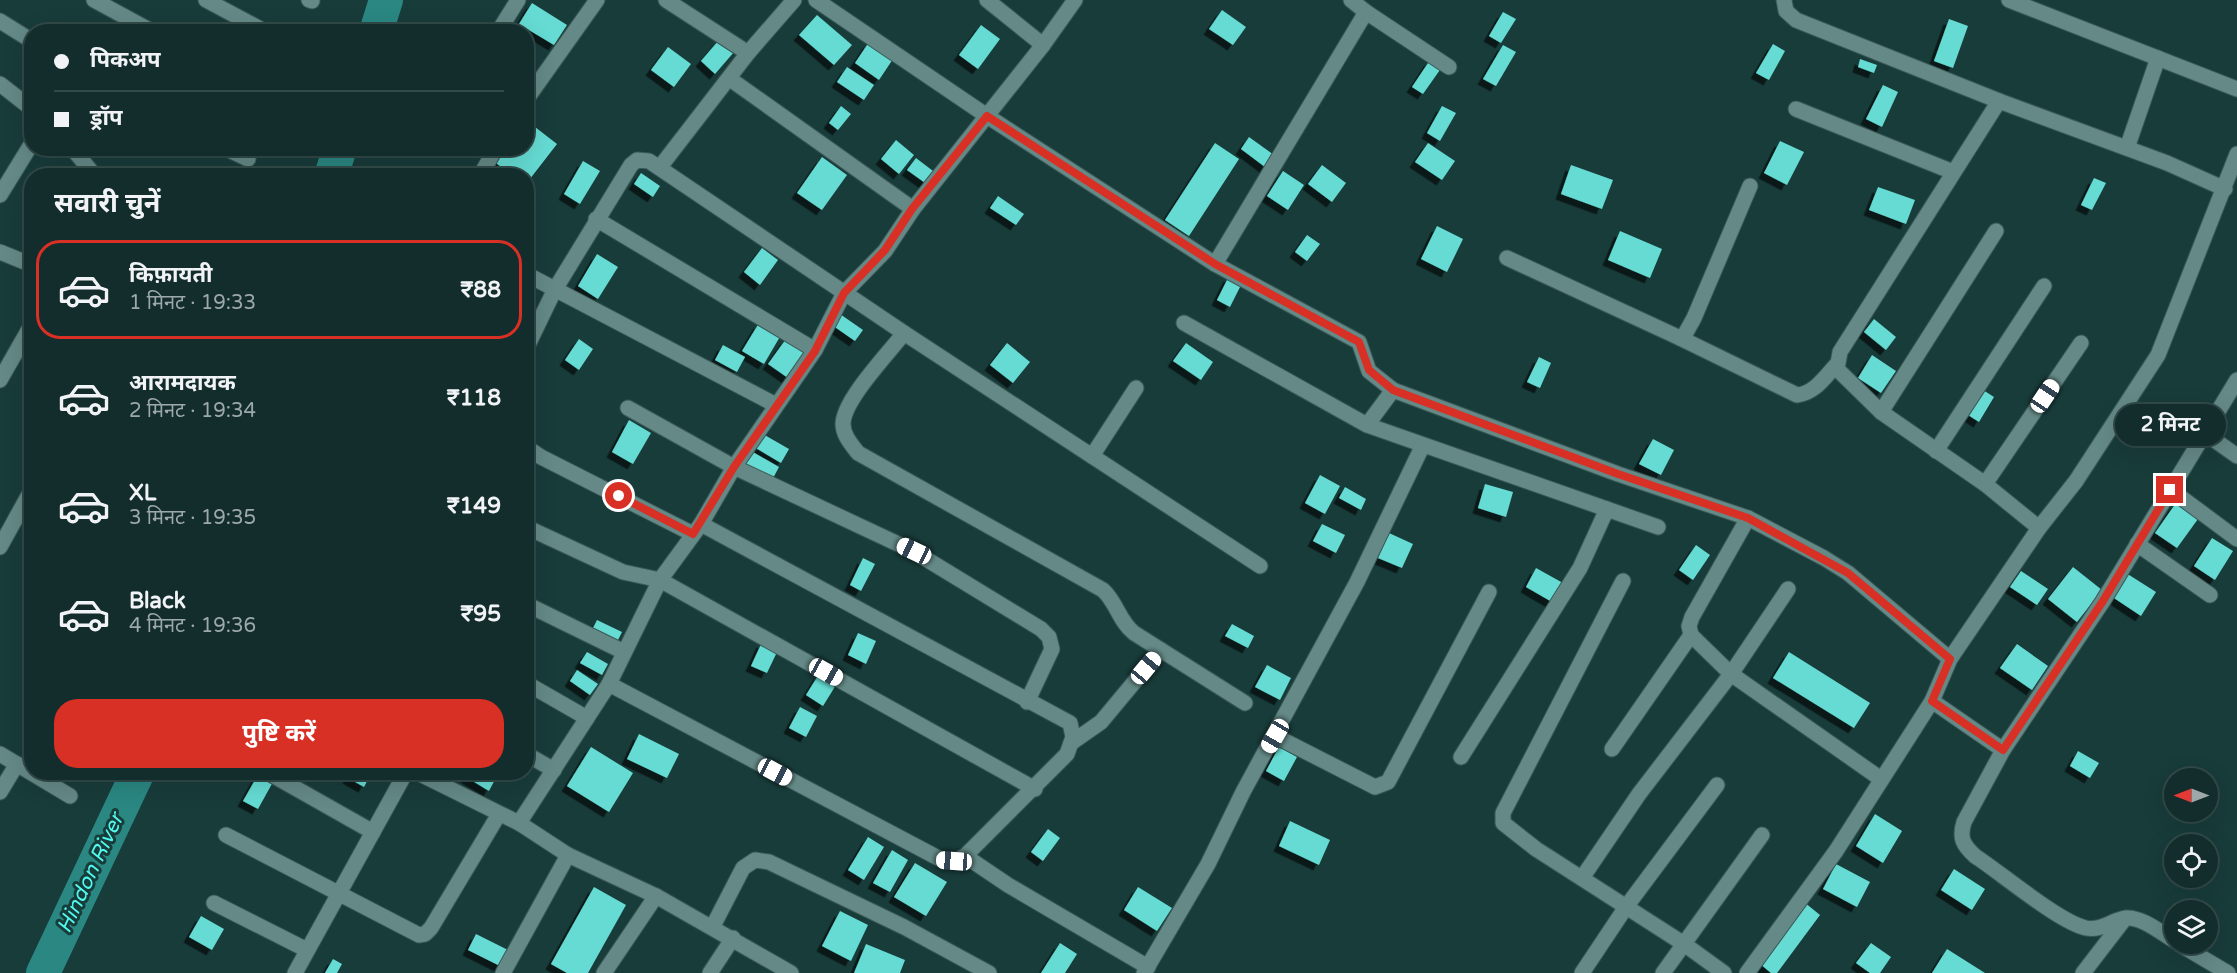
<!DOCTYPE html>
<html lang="hi">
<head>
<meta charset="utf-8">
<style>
	body { margin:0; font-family:"Varela Round","Noto Sans Devanagari",sans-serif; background:#1f3938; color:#f1f3f6; height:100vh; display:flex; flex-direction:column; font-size:22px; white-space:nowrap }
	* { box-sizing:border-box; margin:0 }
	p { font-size:20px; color:#9ca8a9 }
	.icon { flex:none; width:33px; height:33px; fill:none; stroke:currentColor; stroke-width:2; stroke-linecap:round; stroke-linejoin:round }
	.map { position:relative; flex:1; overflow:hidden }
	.panel { position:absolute; left:24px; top:168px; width:510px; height:612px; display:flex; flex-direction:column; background:#122d2c; border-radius:24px; box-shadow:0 6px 24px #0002,0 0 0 2px #314948 }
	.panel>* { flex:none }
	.top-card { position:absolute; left:24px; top:24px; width:510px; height:132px; border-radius:24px; box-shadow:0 6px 24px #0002,0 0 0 2px #314948; display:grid; align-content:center; height:132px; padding:0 30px; background:#122d2c }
	.needle { width:39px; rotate:270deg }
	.buttons { position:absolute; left:2164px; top:768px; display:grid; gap:12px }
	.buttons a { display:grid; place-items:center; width:54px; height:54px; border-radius:50%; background:#122d2c; box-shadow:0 6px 24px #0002,0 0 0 2px #314948; font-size:30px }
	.end { position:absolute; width:27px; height:27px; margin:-14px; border:8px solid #d93025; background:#fff; box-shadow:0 0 0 3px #fff }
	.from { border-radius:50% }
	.bubble { position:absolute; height:42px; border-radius:21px; background:#122d2c; box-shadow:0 6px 24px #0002,0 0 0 2px #314948; font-size:20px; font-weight:700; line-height:42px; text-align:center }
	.car { position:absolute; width:18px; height:36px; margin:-18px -9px; border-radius:8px; box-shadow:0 0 4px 2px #0007; background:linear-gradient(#fff 24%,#345 0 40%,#fff 0 76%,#345 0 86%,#fff 0) }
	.top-card b { display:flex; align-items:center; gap:21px; height:57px; font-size:22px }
	.top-card b+b { border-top:2px solid #314948 }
	.top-card i { width:15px; height:15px; background:#f1f3f6 }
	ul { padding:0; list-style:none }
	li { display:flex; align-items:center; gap:18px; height:99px; margin:0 12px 9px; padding:0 18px; border:3px solid transparent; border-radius:24px }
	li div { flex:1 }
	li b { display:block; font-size:22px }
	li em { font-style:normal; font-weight:700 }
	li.current { border-color:#d93025 }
	li>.icon { width:54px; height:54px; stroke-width:1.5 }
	h2 { padding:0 30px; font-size:27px; line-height:72px }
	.button { display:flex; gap:12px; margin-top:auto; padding:12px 30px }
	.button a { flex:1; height:69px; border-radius:24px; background:#d93025; color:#fff; font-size:24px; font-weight:700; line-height:69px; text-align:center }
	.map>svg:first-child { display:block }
</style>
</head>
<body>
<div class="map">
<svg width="2237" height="973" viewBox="0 0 2237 973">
	<defs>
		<filter id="shadow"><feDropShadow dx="-5.5" dy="5.5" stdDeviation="0" flood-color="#0009"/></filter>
	</defs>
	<rect width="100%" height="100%" fill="#183c3a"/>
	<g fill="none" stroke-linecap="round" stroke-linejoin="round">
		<g stroke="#2a8782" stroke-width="34">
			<path d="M 376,32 L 386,0"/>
			<path d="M 331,176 L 340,148"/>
			<path d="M 43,973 L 138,772"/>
		</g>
	</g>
	<g fill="#65dbd3" filter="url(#shadow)">
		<path d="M 532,3 L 567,25 L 554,45 L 519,24 Z"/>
		<path d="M 1222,10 L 1246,27 L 1233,45 L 1209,29 Z"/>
		<path d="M 1503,12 L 1516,19 L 1501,43 L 1489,36 Z"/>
		<path d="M 817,15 L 852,45 L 834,65 L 799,35 Z"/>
		<path d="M 1949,19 L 1968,26 L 1953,68 L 1934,61 Z"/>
		<path d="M 981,25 L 1000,39 L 978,69 L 959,55 Z"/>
		<path d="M 719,40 L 734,52 L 715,74 L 701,61 Z"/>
		<path d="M 869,42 L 893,59 L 879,80 L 855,63 Z"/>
		<path d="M 1773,44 L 1785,51 L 1769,80 L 1756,73 Z"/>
		<path d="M 1503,45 L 1516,52 L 1496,86 L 1483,79 Z"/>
		<path d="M 668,47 L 691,64 L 674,87 L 651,70 Z"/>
		<path d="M 1860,59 L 1877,65 L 1874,73 L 1858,67 Z"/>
		<path d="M 1430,60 L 1442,67 L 1423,94 L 1412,87 Z"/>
		<path d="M 847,67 L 874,85 L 864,100 L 837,82 Z"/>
		<path d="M 1883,85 L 1898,92 L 1882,127 L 1866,119 Z"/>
		<path d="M 841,106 L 851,114 L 838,130 L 829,123 Z"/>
		<path d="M 1442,106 L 1456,113 L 1440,141 L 1427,133 Z"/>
		<path d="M 526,120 L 557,144 L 526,184 L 526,176 L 512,176 L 495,162 L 505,148 L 526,148 Z"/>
		<path d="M 1249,137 L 1274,155 L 1265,167 L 1241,149 Z"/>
		<path d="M 896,140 L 914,155 L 899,174 L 881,159 Z"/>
		<path d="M 1780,141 L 1804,152 L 1787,185 L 1764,173 Z"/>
		<path d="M 1215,143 L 1239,159 L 1189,236 L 1165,220 Z"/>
		<path d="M 1428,143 L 1455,161 L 1442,180 L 1415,162 Z"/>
		<path d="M 822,157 L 847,175 L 822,210 L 797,193 Z"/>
		<path d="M 916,158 L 937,174 L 928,185 L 907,170 Z"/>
		<path d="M 583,161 L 600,171 L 580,204 L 564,194 Z"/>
		<path d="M 1322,165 L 1346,183 L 1332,202 L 1308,184 Z"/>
		<path d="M 1571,165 L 1613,180 L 1602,209 L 1561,194 Z"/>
		<path d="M 1283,171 L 1304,185 L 1288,210 L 1267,196 Z"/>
		<path d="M 641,173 L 660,186 L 653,197 L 634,184 Z"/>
		<path d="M 2094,178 L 2106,183 L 2092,210 L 2081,205 Z"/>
		<path d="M 1878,187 L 1915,200 L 1906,224 L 1869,210 Z"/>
		<path d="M 998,196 L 1024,214 L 1016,225 L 990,208 Z"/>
		<path d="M 1437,226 L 1463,239 L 1447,272 L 1421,259 Z"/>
		<path d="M 1620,231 L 1662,249 L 1650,278 L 1608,260 Z"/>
		<path d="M 1307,235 L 1320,244 L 1307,261 L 1295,252 Z"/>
		<path d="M 762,248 L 778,260 L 760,285 L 744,272 Z"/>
		<path d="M 597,254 L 618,267 L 598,299 L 578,286 Z"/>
		<path d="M 1229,276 L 1242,283 L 1230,307 L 1217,300 Z"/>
		<path d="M 840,314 L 863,330 L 855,341 L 832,325 Z"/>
		<path d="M 1874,319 L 1896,337 L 1886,350 L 1864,332 Z"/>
		<path d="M 759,323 L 781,335 L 764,364 L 742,351 Z"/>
		<path d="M 579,339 L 593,349 L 579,370 L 565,360 Z"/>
		<path d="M 786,339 L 806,353 L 788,378 L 768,364 Z"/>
		<path d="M 1007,343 L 1030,362 L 1013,383 L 990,365 Z"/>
		<path d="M 1186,343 L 1213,362 L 1201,380 L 1173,361 Z"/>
		<path d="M 723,345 L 745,357 L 737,372 L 715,360 Z"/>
		<path d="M 1872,355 L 1896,371 L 1881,393 L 1858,378 Z"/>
		<path d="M 1539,357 L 1551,363 L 1540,388 L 1527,382 Z"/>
		<path d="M 1980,388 L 1994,397 L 1979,422 L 1965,413 Z"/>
		<path d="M 629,420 L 651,433 L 633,464 L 612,452 Z"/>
		<path d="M 761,433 L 789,449 L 781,463 L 754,447 Z"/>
		<path d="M 1653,439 L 1674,450 L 1661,475 L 1639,464 Z"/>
		<path d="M 751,451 L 779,467 L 771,482 L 742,466 Z"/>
		<path d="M 1320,475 L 1340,486 L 1325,514 L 1305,503 Z"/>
		<path d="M 1485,484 L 1513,492 L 1506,517 L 1478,508 Z"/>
		<path d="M 1345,487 L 1366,499 L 1361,510 L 1339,498 Z"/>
		<path d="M 2176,503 L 2198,519 L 2177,548 L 2155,533 Z"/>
		<path d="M 1322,524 L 1345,535 L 1336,553 L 1313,541 Z"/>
		<path d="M 1389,533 L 1413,544 L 1402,568 L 1378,558 Z"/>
		<path d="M 2212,538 L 2233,551 L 2215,580 L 2194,566 Z"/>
		<path d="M 1696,545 L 1710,555 L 1693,580 L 1679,570 Z"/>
		<path d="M 863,558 L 875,564 L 861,591 L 850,585 Z"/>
		<path d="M 2073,567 L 2102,590 L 2077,622 L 2048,599 Z"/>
		<path d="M 1536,568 L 1563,583 L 1552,602 L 1526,587 Z"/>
		<path d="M 2021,571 L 2048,589 L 2037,605 L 2010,587 Z"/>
		<path d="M 2126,573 L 2156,592 L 2141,616 L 2111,596 Z"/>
		<path d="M 597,620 L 622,632 L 616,644 L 591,632 Z"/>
		<path d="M 1232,624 L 1254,636 L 1248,648 L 1225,636 Z"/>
		<path d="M 858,633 L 876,641 L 866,664 L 848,655 Z"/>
		<path d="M 762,642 L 778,650 L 767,673 L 751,666 Z"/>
		<path d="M 2017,644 L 2048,666 L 2032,690 L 2000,668 Z"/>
		<path d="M 587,652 L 608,664 L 602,675 L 580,663 Z"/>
		<path d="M 1789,652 L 1870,703 L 1854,728 L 1773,678 Z"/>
		<path d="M 1267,665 L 1291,678 L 1280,700 L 1255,687 Z"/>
		<path d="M 577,670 L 598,684 L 590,695 L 570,681 Z"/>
		<path d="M 819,674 L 836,685 L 823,706 L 806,695 Z"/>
		<path d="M 800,707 L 817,716 L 806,737 L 789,728 Z"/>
		<path d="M 639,734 L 679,754 L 667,778 L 627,759 Z"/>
		<path d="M 591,747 L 633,773 L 609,812 L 567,786 Z"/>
		<path d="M 1279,747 L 1297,757 L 1284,781 L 1266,771 Z"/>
		<path d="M 2078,751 L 2099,763 L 2090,778 L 2070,766 Z"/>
		<path d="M 351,772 L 372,772 L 364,787 L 348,778 Z"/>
		<path d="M 469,772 L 499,772 L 489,791 L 466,777 Z"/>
		<path d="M 259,773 L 273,782 L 258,809 L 243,801 Z"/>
		<path d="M 1875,814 L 1902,831 L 1883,863 L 1856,846 Z"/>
		<path d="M 1290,821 L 1330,840 L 1319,865 L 1279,846 Z"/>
		<path d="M 1048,829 L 1060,838 L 1043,861 L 1031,852 Z"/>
		<path d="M 868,837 L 884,847 L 864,880 L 848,870 Z"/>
		<path d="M 892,850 L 908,860 L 890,892 L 873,883 Z"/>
		<path d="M 915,863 L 947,882 L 926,916 L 894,897 Z"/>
		<path d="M 1836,864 L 1870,882 L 1857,907 L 1823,889 Z"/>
		<path d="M 1954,869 L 1985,889 L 1972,910 L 1941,890 Z"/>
		<path d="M 594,887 L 626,905 L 588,973 L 567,973 L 551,964 Z"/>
		<path d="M 1138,887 L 1172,908 L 1157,931 L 1124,910 Z"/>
		<path d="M 1804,902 L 1820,915 L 1777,973 L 1771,973 L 1759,963 Z"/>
		<path d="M 840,911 L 868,925 L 851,961 L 822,946 Z"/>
		<path d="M 201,916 L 224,929 L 212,950 L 189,937 Z"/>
		<path d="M 476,934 L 512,952 L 504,968 L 468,950 Z"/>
		<path d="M 1060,943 L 1077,954 L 1065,973 L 1041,973 Z"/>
		<path d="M 1871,943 L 1891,957 L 1880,973 L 1870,973 L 1856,963 Z"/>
		<path d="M 866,944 L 905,960 L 900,973 L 854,973 Z"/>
		<path d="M 1947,949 L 1985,973 L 1932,973 Z"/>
		<path d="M 333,959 L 342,964 L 337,973 L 325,973 Z"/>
	</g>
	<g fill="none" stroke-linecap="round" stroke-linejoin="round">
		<defs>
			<g id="minor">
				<path d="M 94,0 L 153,32"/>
				<path d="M 206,0 L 266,32"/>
				<path d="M 309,0 L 312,1"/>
				<path d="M 666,0 L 748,53"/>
				<path d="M 816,0 L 987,116 L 1215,264 L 1359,342 L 1369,371 L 1393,390 L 1618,474 L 1748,518 L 1824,558 L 1848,573 L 1950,659"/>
				<path d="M 987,0 L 1043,45"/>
				<path d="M 1784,0 L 1786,11 L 1796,20 L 1999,101 L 2167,163 L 2225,189"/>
				<path d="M 2009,0 L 2237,89"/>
				<path d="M 1366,12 L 1449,67"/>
				<path d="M 0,21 L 32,41"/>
				<path d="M 498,32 L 518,0"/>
				<path d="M 730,79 L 913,209"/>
				<path d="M 0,84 L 32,109"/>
				<path d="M 526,100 L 597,0"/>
				<path d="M 1999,101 L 1840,352 L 1837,369 L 1881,412 L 1985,484 L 2039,528"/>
				<path d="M 1796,109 L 1953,172"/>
				<path d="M 72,148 L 95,176"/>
				<path d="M 225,148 L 248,159"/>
				<path d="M 2127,148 L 2158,58"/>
				<path d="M 660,167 L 748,53 L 794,0"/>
				<path d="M 480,176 L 496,148"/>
				<path d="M 0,195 L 32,143"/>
				<path d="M 596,219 L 815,350"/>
				<path d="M 0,252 L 32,265"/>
				<path d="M 1507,258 L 1680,338 L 1684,336 L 1694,318 L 1750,186"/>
				<path d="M 1215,264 L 1366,12 L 1351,0"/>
				<path d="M 526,274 L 776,405"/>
				<path d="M 1184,323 L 1367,425 L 1658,527"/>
				<path d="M 904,333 C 889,353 843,400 843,424 C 843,435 851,444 858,453 L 1103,590 C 1117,603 1119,621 1134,633 L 1245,703"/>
				<path d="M 1680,338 L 1797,395 C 1815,393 1825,377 1837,364"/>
				<path d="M 526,349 L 554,291 L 631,165 L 637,160 L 649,161 L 904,333 L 1260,566"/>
				<path d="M 0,380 L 32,324"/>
				<path d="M 628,408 L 734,467 L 913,551 L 1041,629 L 1049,637 L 1052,649 L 1027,702"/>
				<path d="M 1881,412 L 1996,231"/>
				<path d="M 1367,425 L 1393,390"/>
				<path d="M 2206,434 L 2237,456"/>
				<path d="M 526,447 L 541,457 L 693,534"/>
				<path d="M 1936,451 L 2044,286"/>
				<path d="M 1092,456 L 1136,388"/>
				<path d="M 1985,484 L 2081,343"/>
				<path d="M 2171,490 L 2237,539"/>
				<path d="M 1748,518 L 1692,617 L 1689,626 L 1691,635 L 1731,674 L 1881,779"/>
				<path d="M 526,527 L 623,572 L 660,580 L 1035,789"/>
				<path d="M 2137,544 L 2210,595"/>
				<path d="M 0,547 L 32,489"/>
				<path d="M 1623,581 L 1503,813 L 1503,823 L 1536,849 L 1684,944 L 1724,973"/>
				<path d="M 526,604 L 624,652"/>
				<path d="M 526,683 L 587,718"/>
				<path d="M 609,684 L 942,860 L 954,861 L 965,856 L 1067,754 L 1073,737 L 1070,723 L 701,524"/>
				<path d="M 1932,701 L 2003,750"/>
				<path d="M 1275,736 L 1375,787 L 1388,782 L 1489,592"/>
				<path d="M 1071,743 L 1101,722 L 1161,650"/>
				<path d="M 1612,749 L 1691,635"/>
				<path d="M 0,754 L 70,796"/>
				<path d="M 526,754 L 554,770"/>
				<path d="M 1461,757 L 1580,568 L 1607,509"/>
				<path d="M 267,772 L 373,832"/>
				<path d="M 416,772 L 519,823 L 568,855 L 656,896 L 791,973"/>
				<path d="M 0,792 L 17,764"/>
				<path d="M 519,823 L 609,684 L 660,580 L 701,524 L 734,467 L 815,350 L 844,293 L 885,251 L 913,209 L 1043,45 L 1075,0"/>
				<path d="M 226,835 L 419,935 L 425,934 L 431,928 L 499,814"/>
				<path d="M 965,856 L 1008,885 L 1148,967"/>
				<path d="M 1582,878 L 1639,794 L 1731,674 L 1788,589"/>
				<path d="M 214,903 L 307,950"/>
				<path d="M 713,926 L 743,868 L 755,860 L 769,862 L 904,927 L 989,973"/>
				<path d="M 2175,941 C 2161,933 2143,917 2126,918 C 2112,920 2102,931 2086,928 C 2059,922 2001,873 1975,856 C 1963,845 1959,838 1964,822 L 2003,750 L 2103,601 L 2237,380"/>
				<path d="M 2179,944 L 2228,973"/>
				<path d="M 295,973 L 406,772"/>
				<path d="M 503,973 L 568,855"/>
				<path d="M 604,973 L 656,896"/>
				<path d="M 710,973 L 733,938"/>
				<path d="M 1144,973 L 1208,864 L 1243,792 L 1357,582 L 1423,445"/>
				<path d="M 1582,973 L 1626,907 L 1717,785"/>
				<path d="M 1663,973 L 1762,835"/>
				<path d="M 1747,973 L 1836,851 L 1932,701 L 1950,659 L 2039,528 L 2076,481 L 2158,355 L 2237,154"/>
				<path d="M 2083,973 L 2123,921"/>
			</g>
		</defs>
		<use href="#minor" stroke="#395856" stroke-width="17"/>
		<use href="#minor" stroke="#648986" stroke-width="15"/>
	</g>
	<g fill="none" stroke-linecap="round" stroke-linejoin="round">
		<path stroke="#d93025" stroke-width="8" d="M 619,496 L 693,534 L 734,467 L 815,351 L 844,293 L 885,250 L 912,209 L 987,116 L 1215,264 L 1359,342 L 1369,370 L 1393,390 L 1618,474 L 1748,518 L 1848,573 L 1950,659 L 1932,701 L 2003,750 L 2103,601 L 2170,490"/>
	</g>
	<g text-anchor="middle" stroke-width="6" stroke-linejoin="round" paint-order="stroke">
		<g font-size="21" font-style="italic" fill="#50faf0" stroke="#183c3a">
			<text transform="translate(90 873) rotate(-65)" y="7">Hindon River</text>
		</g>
	</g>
</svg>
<div class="buttons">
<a><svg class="needle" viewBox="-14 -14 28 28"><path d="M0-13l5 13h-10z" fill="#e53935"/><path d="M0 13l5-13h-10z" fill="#9ca8a9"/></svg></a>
<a><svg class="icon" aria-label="locate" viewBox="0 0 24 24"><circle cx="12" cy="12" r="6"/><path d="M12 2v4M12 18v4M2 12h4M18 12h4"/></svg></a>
<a><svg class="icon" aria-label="layers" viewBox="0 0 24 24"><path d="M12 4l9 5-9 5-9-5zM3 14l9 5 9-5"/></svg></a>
</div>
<i class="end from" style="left:619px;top:496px"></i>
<i class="end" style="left:2170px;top:490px"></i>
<div class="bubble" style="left:2115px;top:404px;width:111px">2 मिनट</div>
<i class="car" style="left:2045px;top:396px;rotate:34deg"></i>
<i class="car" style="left:914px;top:551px;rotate:295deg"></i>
<i class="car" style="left:1146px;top:668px;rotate:40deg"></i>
<i class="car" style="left:826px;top:672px;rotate:119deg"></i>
<i class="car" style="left:1275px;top:736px;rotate:210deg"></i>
<i class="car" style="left:775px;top:772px;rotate:118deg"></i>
<i class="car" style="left:954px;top:861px;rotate:274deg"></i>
<div class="top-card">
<b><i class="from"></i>पिकअप</b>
<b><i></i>ड्रॉप</b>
</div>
<section class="panel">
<h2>सवारी चुनें</h2>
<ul>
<li class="current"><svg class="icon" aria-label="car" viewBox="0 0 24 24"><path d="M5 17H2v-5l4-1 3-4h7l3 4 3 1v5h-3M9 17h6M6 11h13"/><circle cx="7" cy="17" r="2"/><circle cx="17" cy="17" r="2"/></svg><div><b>किफ़ायती</b><p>1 मिनट · 19:33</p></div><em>₹88</em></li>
<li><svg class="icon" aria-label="car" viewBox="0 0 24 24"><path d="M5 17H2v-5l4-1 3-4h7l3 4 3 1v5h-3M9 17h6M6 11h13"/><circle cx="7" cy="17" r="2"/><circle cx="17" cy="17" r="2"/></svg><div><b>आरामदायक</b><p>2 मिनट · 19:34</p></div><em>₹118</em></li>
<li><svg class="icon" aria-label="car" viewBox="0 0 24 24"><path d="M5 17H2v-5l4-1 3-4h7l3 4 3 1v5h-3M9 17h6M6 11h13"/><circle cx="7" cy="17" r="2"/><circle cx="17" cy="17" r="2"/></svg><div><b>XL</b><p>3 मिनट · 19:35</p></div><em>₹149</em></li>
<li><svg class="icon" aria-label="car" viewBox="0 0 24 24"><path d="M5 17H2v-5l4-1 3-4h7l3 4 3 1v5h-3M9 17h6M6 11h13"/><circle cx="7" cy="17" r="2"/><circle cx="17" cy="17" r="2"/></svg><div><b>Black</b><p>4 मिनट · 19:36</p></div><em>₹95</em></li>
</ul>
<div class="button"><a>पुष्टि करें</a></div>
</section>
</div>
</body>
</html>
